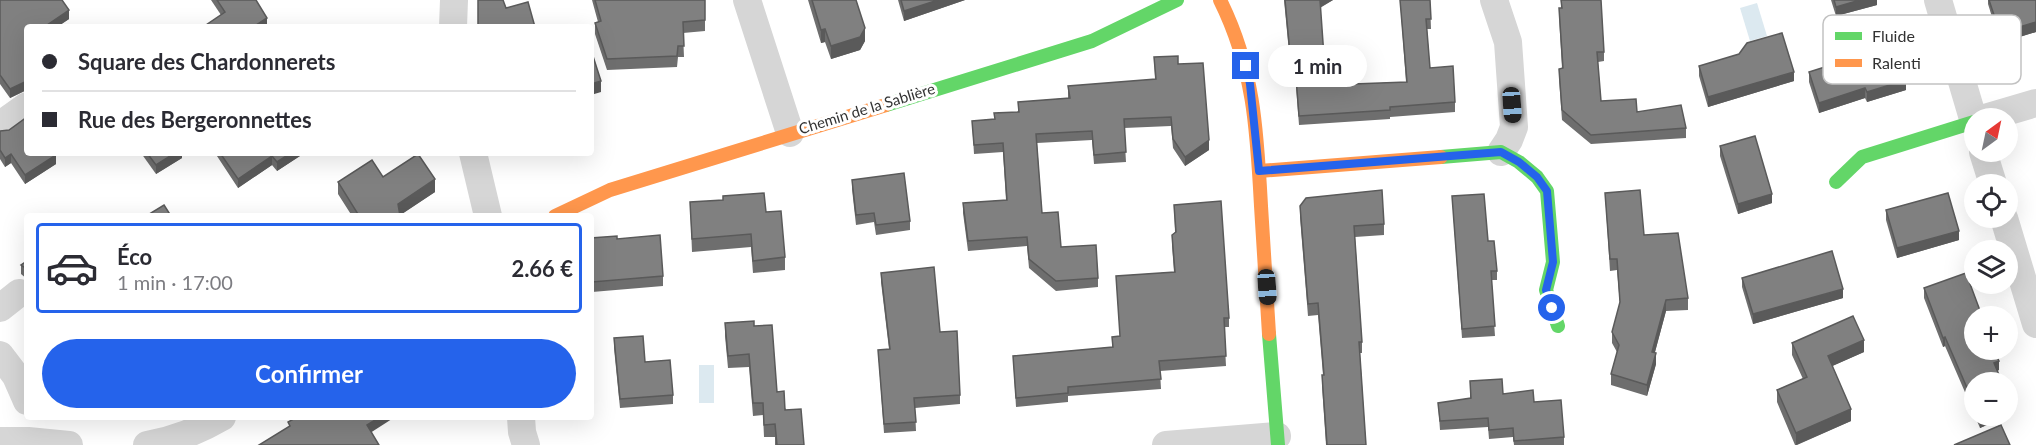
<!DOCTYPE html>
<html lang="fr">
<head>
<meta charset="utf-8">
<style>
	body { margin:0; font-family:Lato,sans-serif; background:#f2f2f3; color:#2b2b33; height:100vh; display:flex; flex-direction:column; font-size:22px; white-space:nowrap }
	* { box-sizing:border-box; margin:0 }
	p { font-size:20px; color:#7c7c81 }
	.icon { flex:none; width:33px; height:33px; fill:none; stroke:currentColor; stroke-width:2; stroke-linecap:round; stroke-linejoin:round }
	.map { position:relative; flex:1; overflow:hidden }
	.panel { position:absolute; left:24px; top:213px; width:570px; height:207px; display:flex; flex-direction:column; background:#fff; border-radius:6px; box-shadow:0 6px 24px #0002 }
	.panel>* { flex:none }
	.top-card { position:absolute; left:24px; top:24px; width:570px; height:132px; border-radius:6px; box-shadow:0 6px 24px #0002; display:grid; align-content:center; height:132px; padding:0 18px; background:#fff }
	.needle { width:39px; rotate:33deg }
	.tools { position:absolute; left:1964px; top:108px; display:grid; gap:12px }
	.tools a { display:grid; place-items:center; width:54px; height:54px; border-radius:50%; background:#fff; box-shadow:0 6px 24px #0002; font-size:30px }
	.end { position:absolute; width:27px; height:27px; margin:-14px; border:8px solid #2563eb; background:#fff; box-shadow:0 0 0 3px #fff }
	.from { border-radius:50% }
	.bubble { position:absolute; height:42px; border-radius:21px; background:#fff; box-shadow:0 6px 24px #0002; font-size:20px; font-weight:700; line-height:42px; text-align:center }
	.car { position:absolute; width:18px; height:36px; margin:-18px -9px; border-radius:8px; box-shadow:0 0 4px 2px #0007; background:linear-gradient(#222 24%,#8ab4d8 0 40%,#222 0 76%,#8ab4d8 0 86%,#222 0) }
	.top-card b { display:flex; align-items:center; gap:21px; height:57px; font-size:22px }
	.top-card b+b { border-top:2px solid #e1e1e2 }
	.top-card i { width:15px; height:15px; background:#2b2b33 }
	ul { padding:10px 0 0; list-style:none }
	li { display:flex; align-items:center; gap:18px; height:90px; margin:0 12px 9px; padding:0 6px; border:3px solid #e1e1e2; border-radius:6px }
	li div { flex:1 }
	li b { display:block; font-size:22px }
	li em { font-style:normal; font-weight:700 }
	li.active { border-color:#2563eb }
	li>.icon { width:54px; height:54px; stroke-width:1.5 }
	.cta { display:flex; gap:12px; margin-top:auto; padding:12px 18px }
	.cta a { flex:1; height:69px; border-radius:36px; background:#2563eb; color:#fff; font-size:24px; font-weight:700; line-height:69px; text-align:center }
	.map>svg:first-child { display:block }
</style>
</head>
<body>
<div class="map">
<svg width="2036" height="445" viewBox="0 0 2036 445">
	<rect width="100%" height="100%" fill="#fff"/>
	<g fill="#dce9f0">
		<path d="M 1757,3 L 1767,36 L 1750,41 L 1740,8 Z"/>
		<rect x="699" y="365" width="15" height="38"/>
	</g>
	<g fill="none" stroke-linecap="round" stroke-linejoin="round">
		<g stroke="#d6d6d6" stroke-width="28">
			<path d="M 747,0 L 790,133"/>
			<path d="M 1494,0 L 1508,42 L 1514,127 L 1509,140 L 1501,152"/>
			<path d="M 1938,0 L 1974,122"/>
			<path d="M 453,27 L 454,0"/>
			<path d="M 1985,118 L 2036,103"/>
			<path d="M 0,125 L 27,106"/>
			<path d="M 1983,152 L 1993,184"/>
			<path d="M 473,153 L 488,216"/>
			<path d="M 2004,218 L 2036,324"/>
			<path d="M 0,308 L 19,293"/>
			<path d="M 0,355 L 16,376 L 27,401"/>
			<path d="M 521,417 L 522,432 L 526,445"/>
			<path d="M 0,441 L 28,441 L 69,445"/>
			<path d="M 147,445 C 175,440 198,431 222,417"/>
			<path d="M 1166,445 L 1277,436"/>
		</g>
		<g stroke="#63d668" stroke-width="14">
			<path d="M 886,105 L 1092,41 L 1177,0"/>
			<path d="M 1441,157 L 1501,152 L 1519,162 L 1537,177 L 1547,191 L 1553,262 L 1546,290 L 1558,326"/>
			<path d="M 1836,182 L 1862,157 L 1974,122"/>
			<path d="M 1269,334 L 1278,445"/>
		</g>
		<g stroke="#ff974d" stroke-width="14">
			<path d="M 1220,0 C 1254,68 1257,131 1261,206 C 1264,249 1266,291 1269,334"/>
			<path d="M 1259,171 L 1441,157"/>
			<path d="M 555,216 L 610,190 L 886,105"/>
		</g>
	</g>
	<g fill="#6e6e6e">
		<path d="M 0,0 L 69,19 L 57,27 L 27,27 L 27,90 L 10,98 L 0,84 Z"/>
		<path d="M 211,0 L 256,0 L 267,27 L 221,15 Z"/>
		<path d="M 592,0 L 705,0 L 705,31 L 683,33 L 684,57 L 678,57 L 677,67 L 607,70 L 595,34 L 595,23 L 598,22 Z"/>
		<path d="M 808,0 L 856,0 L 865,41 L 860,50 L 831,59 L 825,42 L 821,43 Z"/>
		<path d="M 898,0 L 965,0 L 904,21 Z"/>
		<path d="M 1284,0 L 1333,0 L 1320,8 L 1326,85 L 1406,82 L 1400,0 L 1430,0 L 1431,29 L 1427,29 L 1430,68 L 1455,102 L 1455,112 L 1390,117 L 1390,119 L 1299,125 L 1295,73 L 1291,73 Z"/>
		<path d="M 1561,0 L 1601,0 L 1604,52 L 1604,61 L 1598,62 L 1601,101 L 1686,128 L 1686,138 L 1591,144 L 1562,120 L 1559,78 L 1559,69 L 1562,68 L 1559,17 L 1559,8 L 1561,8 Z"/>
		<path d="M 1831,0 L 1877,0 L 1877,5 L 1836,16 Z"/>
		<path d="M 1988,0 L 2036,0 L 2036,32 L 2000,43 L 1988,4 Z"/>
		<path d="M 1848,55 L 1906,90 L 1867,102 L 1865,98 L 1819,113 L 1809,82 L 1809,72 L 1848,60 Z"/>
		<path d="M 1154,57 L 1178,64 L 1209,150 L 1185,166 L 1173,148 L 1171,126 L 1124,128 L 1126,162 L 1094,164 L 1092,140 L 1037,143 L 1042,213 L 1061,247 L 1098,278 L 1098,287 L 1056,291 L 1029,268 L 1027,246 L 968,251 L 963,213 L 963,203 L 1006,200 L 1003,152 L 974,154 L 972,121 L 994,119 L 1018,112 L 1018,102 L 1068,98 L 1068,86 L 1155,80 Z"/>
		<path d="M 1699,66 L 1794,81 L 1708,107 L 1699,76 Z"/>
		<path d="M 9,130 L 56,156 L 56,164 L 25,184 L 11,163 L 5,167 L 0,159 L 0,131 Z"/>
		<path d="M 1720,146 L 1772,203 L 1738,214 L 1720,156 Z"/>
		<path d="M 141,153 L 182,153 L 182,158 L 156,174 Z"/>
		<path d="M 215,153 L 303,153 L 303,154 L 277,171 L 272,165 L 238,188 Z"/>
		<path d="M 383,177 L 435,192 L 400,215 L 400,216 L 352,216 L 338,194 L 338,182 Z"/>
		<path d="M 852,180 L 910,221 L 910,230 L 876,235 L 874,222 L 856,225 L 852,189 Z"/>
		<path d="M 1605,193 L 1644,235 L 1688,298 L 1688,310 L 1666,311 L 1655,352 L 1656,364 L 1647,396 L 1611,385 L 1611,374 L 1617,352 L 1612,343 L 1612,332 L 1620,305 L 1617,270 L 1610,271 Z"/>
		<path d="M 1452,196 L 1497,271 L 1497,280 L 1491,280 L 1495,336 L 1462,338 Z"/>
		<path d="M 690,202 L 766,212 L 785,257 L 785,270 L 753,273 L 751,247 L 692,252 Z"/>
		<path d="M 1174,205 L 1229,318 L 1229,327 L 1224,327 L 1226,366 L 1160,371 L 1161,389 L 1068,396 L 1068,402 L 1016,407 L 1013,356 L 1112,347 L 1112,337 L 1120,336 L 1116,276 L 1174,272 L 1172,245 L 1172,235 L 1175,232 Z"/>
		<path d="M 1300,206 L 1384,224 L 1384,235 L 1355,237 L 1362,342 L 1362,353 L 1360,353 L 1366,445 L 1326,445 L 1322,386 L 1322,375 L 1323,375 L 1318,315 L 1308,316 L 1300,217 Z"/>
		<path d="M 1886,210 L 1959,240 L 1897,258 L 1886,220 Z"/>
		<path d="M 591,238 L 617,239 L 663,276 L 663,286 L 592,292 Z"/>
		<path d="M 27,261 L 27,279 L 21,274 L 21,265 Z"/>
		<path d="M 881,273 L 940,332 L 960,395 L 960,404 L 915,408 L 916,431 L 884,433 L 878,350 L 889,349 L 881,282 Z"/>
		<path d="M 1742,278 L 1843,298 L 1753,324 L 1742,287 Z"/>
		<path d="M 1924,288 L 1999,370 L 1974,382 L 1974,413 L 1945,346 L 1943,347 L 1924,298 Z"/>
		<path d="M 725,323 L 754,326 L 777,392 L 804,445 L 775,445 L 775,437 L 764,437 L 763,415 L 753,416 L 749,367 L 728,368 L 725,336 Z"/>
		<path d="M 614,338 L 645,362 L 673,395 L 673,404 L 620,408 L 614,348 Z"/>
		<path d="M 1792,343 L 1864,352 L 1832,366 L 1851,421 L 1797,445 L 1795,445 L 1777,402 L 1777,390 L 1803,379 L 1792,355 Z"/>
		<path d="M 1470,381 L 1503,394 L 1534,402 L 1564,437 L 1564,445 L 1514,445 L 1513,437 L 1489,439 L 1488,427 L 1440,430 L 1438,403 L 1470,398 Z"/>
		<path d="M 2012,414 L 1980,428 L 1975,416 L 2007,416 Z"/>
	</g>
	<g fill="#5a5a5a">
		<path d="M 938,0 L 965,0 L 904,21 L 904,11 Z"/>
		<path d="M 1319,0 L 1333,0 L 1319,8 Z"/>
		<path d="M 1860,0 L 1877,0 L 1877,5 L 1836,16 L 1836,7 Z"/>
		<path d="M 69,10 L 69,19 L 57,27 L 44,27 Z"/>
		<path d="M 267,18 L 267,27 L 253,27 Z"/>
		<path d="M 2036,22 L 2036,32 L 2000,43 L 2000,33 Z"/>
		<path d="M 865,28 L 865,41 L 860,50 L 831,59 L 831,46 Z"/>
		<path d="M 825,29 L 825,42 L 821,43 L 821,30 Z"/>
		<path d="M 1794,72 L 1794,81 L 1708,107 L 1708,97 Z"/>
		<path d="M 1906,80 L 1906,90 L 1867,102 L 1867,92 Z"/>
		<path d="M 26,81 L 26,90 L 10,98 L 10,89 Z"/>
		<path d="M 601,81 L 601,92 L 591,95 L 591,84 Z"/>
		<path d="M 1865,88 L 1865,98 L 1819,113 L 1819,103 Z"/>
		<path d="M 1209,140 L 1209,150 L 1185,166 L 1185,157 Z"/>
		<path d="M 53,153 L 61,153 L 56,156 L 56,164 L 25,184 L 25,175 Z"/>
		<path d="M 175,153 L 182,153 L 182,158 L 156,174 L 156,165 Z"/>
		<path d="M 291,153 L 303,153 L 303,154 L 277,171 L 277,162 Z"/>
		<path d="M 11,154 L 11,163 L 5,167 L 5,158 Z"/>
		<path d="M 272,156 L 272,165 L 238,188 L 238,179 Z"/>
		<path d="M 435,179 L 435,192 L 399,216 L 398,204 Z"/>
		<path d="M 1772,194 L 1772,203 L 1738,214 L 1738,204 Z"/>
		<path d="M 1959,231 L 1959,240 L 1897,258 L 1897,248 Z"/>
		<path d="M 1843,289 L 1843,298 L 1753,324 L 1753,314 Z"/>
		<path d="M 1666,300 L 1666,311 L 1652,363 L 1652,352 Z"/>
		<path d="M 1945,337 L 1945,346 L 1943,347 L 1943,338 Z"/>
		<path d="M 1864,340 L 1864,352 L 1828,368 L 1828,356 Z"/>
		<path d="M 1656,353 L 1656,364 L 1647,396 L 1647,385 Z"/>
		<path d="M 1999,361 L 1999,370 L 1994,372 L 1994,363 Z"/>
		<path d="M 2012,405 L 2012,414 L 1980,428 L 1980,418 L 1987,416 L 2007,416 L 2007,407 Z"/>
		<path d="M 1851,409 L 1851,421 L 1796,445 L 1796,433 Z"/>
		<path d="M 380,417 L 395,417 L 367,435 L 367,425 Z"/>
	</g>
	<g fill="#808080" stroke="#5a5a5a" stroke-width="1.5">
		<path d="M 0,0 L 62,0 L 69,10 L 44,27 L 27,27 L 27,81 L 10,89 L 0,75 Z"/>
		<path d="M 217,0 L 256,0 L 267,18 L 253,27 L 203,27 L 225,12 Z"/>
		<path d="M 478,0 L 503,0 L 506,8 L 528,2 L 535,27 L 478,27 Z"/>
		<path d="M 595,0 L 705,0 L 705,20 L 683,22 L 684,46 L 678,46 L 677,56 L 607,59 L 595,23 L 601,21 Z"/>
		<path d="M 812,0 L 856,0 L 865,28 L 860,37 L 831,46 L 825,29 L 821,30 Z"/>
		<path d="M 901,0 L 938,0 L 904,11 Z"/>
		<path d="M 1285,0 L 1320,0 L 1326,85 L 1407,82 L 1400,0 L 1430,0 L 1431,19 L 1426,19 L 1430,68 L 1453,66 L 1455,102 L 1390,107 L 1390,110 L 1299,116 L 1295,64 L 1291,64 Z"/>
		<path d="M 1561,0 L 1601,0 L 1604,52 L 1597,52 L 1601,101 L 1636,99 L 1637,112 L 1681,105 L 1686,128 L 1591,135 L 1562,110 L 1559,69 L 1563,68 L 1559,8 L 1562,8 Z"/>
		<path d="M 1834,0 L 1860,0 L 1836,7 Z"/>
		<path d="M 1989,0 L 2036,0 L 2036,22 L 2000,33 Z"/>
		<path d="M 1782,33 L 1794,72 L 1708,97 L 1699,66 L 1739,54 L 1747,43 Z"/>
		<path d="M 1895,41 L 1906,80 L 1867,92 L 1865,88 L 1819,103 L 1809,72 L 1850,59 L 1848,55 Z"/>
		<path d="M 591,50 L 601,81 L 591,84 Z"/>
		<path d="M 1178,56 L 1178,64 L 1203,63 L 1209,140 L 1185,157 L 1173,139 L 1171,117 L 1124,119 L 1126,152 L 1094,155 L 1092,131 L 1036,134 L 1042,213 L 1058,212 L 1061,247 L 1096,245 L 1098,278 L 1056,281 L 1029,259 L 1027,237 L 968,241 L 963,203 L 1007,200 L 1003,143 L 974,145 L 972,121 L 995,119 L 994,113 L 1019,112 L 1018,102 L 1070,98 L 1068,86 L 1156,79 L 1154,57 Z"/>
		<path d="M 27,117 L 27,153 L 55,153 L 56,155 L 25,175 L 11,154 L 5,158 L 0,150 L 0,131 L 9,130 Z"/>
		<path d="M 1755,136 L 1772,194 L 1738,204 L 1720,146 Z"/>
		<path d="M 147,153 L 175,153 L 156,165 Z"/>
		<path d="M 220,153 L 291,153 L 277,162 L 272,156 L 238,179 Z"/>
		<path d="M 418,154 L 435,179 L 398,204 L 400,216 L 359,216 L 358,214 L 338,182 L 372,160 L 383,177 Z"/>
		<path d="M 904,173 L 910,221 L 876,225 L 874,213 L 856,215 L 852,180 Z"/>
		<path d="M 1382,190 L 1384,224 L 1354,226 L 1362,342 L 1359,342 L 1366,445 L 1327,445 L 1322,375 L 1324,375 L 1318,303 L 1308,304 L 1300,206 L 1306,198 Z"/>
		<path d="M 1640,190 L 1644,235 L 1678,233 L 1688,298 L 1666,300 L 1652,352 L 1656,353 L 1647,385 L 1611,374 L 1619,345 L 1612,332 L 1620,302 L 1617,259 L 1610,259 L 1605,193 Z"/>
		<path d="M 764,193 L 766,212 L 781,211 L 785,257 L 753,261 L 751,234 L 692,239 L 690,202 L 723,200 L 723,196 Z"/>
		<path d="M 1948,193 L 1959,231 L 1897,248 L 1886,210 Z"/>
		<path d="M 1484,194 L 1488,241 L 1494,241 L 1497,271 L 1491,271 L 1495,326 L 1462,329 L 1452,196 Z"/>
		<path d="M 1221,201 L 1229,318 L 1224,318 L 1226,356 L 1159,361 L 1161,379 L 1068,387 L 1068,393 L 1016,398 L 1013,356 L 1113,347 L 1112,337 L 1120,336 L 1116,276 L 1175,272 L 1172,235 L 1176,232 L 1174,205 Z"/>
		<path d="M 164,205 L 171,216 L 146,216 Z"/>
		<path d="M 660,235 L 663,276 L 592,282 L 591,238 L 617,236 L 617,239 Z"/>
		<path d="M 1832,251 L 1843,289 L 1753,314 L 1742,278 Z"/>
		<path d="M 27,261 L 27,269 L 21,265 Z"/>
		<path d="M 934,267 L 940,332 L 957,331 L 960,395 L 914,398 L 916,422 L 884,424 L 878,350 L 890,349 L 881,273 Z"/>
		<path d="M 1966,273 L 1982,316 L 1974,316 L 1974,350 L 1994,350 L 1999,361 L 1994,363 L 2002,382 L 1974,382 L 1974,404 L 1945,337 L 1943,338 L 1924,288 Z"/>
		<path d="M 1853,316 L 1864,340 L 1828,356 L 1851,409 L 1796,433 L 1777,390 L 1807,377 L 1792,343 Z"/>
		<path d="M 754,321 L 754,326 L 772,325 L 777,392 L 784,391 L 785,410 L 801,409 L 804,445 L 777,445 L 775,424 L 764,425 L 763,403 L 753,403 L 749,354 L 728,356 L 725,323 Z"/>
		<path d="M 643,336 L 645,362 L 670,360 L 673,395 L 620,399 L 614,338 Z"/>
		<path d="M 1502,379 L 1503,394 L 1533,390 L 1534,402 L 1561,400 L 1564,437 L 1514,441 L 1513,428 L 1489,430 L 1488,418 L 1440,421 L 1438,403 L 1471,398 L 1470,381 Z"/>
		<path d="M 2007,394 L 2012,405 L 2007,407 Z"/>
		<path d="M 297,417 L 380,417 L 367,425 L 379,445 L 259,445 L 290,426 L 288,422 Z"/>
		<path d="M 2001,425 L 2010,445 L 1954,445 Z"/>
	</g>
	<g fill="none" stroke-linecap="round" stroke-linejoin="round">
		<path stroke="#2563eb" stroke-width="8" d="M 1246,66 L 1250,84 L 1259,171 L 1501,152 L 1519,162 L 1537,177 L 1547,191 L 1553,262 L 1546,290 L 1552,308"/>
	</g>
	<g text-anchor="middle" stroke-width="6" stroke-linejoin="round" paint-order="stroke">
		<g font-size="15" fill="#323232" stroke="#fff">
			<text transform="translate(867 109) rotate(-17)" y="5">Chemin de la Sablière</text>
		</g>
	</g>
	<rect x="1823" y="15" width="198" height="69" rx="9" fill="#fff" stroke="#c2c2c2" stroke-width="1.5"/>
	<rect x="1835" y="32" width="27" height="8" fill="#63d668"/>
	<rect x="1835" y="59" width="27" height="8" fill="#ff974d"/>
	<g font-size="16" fill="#323232">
		<text x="1872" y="42">Fluide</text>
		<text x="1872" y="69">Ralenti</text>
	</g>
</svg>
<div class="tools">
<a><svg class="needle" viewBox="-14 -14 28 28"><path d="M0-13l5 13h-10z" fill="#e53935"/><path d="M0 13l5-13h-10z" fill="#7c7c81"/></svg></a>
<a><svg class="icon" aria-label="locate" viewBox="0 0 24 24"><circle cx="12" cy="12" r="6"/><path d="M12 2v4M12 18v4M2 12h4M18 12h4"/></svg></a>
<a><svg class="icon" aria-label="layers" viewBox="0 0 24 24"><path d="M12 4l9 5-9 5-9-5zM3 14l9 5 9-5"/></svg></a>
<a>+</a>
<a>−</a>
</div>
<i class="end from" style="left:1552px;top:308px"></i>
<i class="end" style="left:1246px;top:66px"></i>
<div class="bubble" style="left:1268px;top:45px;width:99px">1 min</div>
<i class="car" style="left:1512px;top:105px;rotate:176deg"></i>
<i class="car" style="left:1267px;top:287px;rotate:176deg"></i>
<div class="top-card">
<b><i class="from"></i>Square des Chardonnerets</b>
<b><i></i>Rue des Bergeronnettes</b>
</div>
<section class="panel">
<ul>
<li class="active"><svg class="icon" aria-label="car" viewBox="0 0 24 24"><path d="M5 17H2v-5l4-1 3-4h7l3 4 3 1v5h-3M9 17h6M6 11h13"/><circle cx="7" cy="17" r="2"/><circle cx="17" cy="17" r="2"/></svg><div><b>Éco</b><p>1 min · 17:00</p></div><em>2.66 €</em></li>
</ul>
<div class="cta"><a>Confirmer</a></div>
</section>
</div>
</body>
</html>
